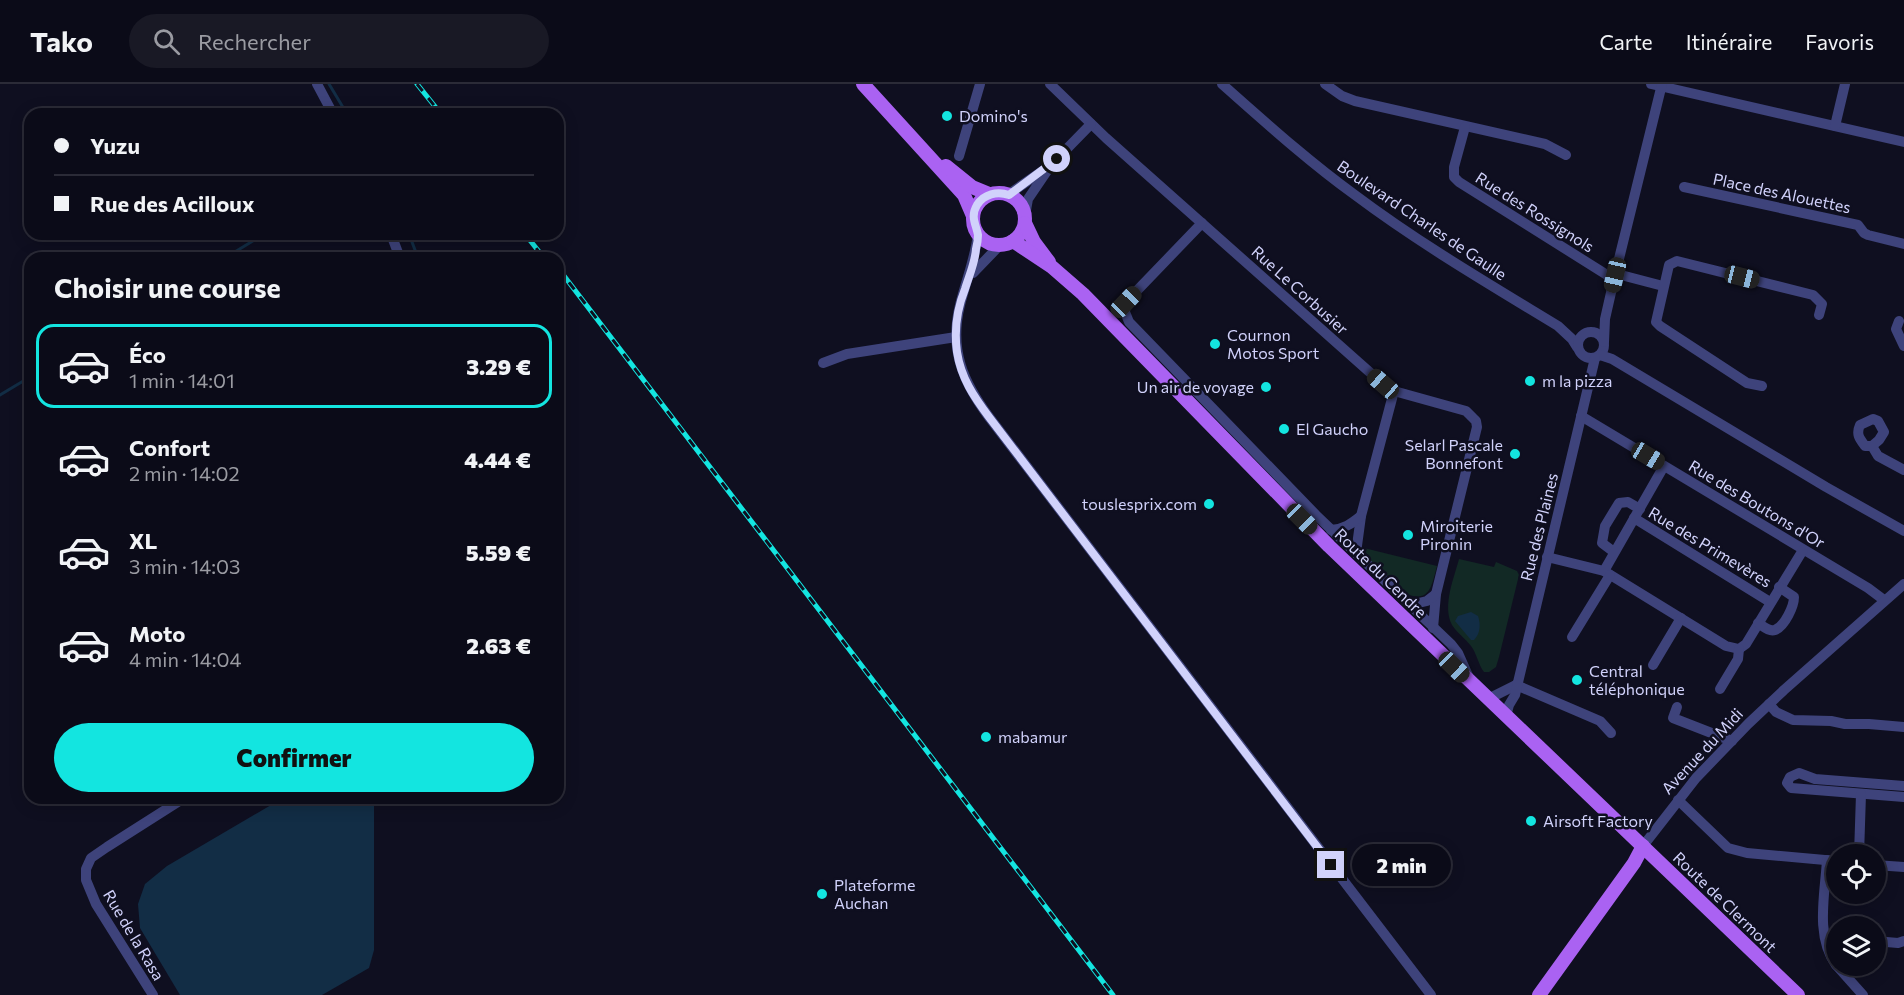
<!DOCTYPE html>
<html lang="fr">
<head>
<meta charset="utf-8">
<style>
	body { margin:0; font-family:Commissioner,sans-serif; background:#191925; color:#f1f3f6; height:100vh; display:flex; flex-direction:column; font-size:22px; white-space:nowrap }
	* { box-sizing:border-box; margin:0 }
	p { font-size:20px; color:#9a9ba2 }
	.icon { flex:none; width:33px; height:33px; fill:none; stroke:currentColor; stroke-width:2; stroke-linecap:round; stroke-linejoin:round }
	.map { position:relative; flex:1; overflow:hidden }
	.drawer { position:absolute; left:24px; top:168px; width:540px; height:552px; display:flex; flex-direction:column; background:#0b0b18; border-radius:18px; box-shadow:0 3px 15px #0003,0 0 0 2px #2b2b37 }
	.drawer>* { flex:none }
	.hud { position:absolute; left:24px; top:24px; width:540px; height:132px; border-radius:18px; box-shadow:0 3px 15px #0003,0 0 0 2px #2b2b37; display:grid; align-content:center; height:132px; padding:0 30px; background:#0b0b18 }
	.buttons { position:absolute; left:1826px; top:760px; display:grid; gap:12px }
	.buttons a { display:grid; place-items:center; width:60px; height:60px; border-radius:50%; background:#0b0b18; box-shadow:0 3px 15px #0003,0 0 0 2px #2b2b37; font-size:30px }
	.end { position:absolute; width:27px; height:27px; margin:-14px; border:8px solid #d1d2fb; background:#111; box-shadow:0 0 0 3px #111 }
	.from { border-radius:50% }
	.bubble { position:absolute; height:42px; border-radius:21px; background:#0b0b18; box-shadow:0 3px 15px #0003,0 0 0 2px #2b2b37; font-size:20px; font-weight:800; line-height:42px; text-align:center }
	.car { position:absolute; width:18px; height:36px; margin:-18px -9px; border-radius:8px; box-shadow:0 0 4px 2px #0007; background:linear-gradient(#222 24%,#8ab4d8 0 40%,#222 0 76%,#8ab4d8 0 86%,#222 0) }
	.hud b { display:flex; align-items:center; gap:21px; height:57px; font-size:22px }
	.hud b+b { border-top:2px solid #2b2b37 }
	.hud i { width:15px; height:15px; background:#f1f3f6 }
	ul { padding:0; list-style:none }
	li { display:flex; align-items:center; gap:18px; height:84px; margin:0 12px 9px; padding:0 18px; border:3px solid transparent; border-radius:18px }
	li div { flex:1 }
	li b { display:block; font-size:22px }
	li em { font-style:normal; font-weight:800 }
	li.active { border-color:#13e5e0 }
	li>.icon { width:54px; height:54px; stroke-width:1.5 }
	h2 { padding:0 30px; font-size:27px; line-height:72px }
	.button { display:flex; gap:12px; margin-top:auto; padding:12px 30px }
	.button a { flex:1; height:69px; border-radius:36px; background:#13e5e0; color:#111; font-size:24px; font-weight:800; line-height:69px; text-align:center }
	header { display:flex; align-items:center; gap:36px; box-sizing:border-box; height:84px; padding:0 30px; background:#0b0b18; border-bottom:2px solid #2b2b37 }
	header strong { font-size:28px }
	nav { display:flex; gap:33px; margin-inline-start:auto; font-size:21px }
	.search { width:420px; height:54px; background:#191925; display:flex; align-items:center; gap:15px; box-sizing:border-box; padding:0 21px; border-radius:33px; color:#9a9ba2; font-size:22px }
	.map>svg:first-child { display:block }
</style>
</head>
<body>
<header>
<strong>Tako</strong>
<div class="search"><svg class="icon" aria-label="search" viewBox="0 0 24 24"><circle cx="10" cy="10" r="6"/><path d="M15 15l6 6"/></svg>Rechercher</div>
<nav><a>Carte</a><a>Itinéraire</a><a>Favoris</a></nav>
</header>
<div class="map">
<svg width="1904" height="911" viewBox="0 0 1904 911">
	<rect width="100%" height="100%" fill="#0f0f20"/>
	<g fill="#122925">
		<path d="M 1364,464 L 1437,482 C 1432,500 1430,521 1405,509 L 1367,473 Z"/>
		<path d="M 1459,475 L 1494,483 L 1496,478 L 1517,487 L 1519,491 L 1499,573 L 1496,583 L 1489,588 L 1484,588 C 1478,580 1477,570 1471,562 C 1465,554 1457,549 1452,541 C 1442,522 1454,494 1459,475 Z"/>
	</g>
	<g fill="#122d45">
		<path d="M 1471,528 L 1478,532 C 1481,541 1480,550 1474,556 L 1471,556 L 1455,537 L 1458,532 Z"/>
		<path d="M 283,714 L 374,714 L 374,866 L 369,884 L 322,911 L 180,911 L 140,844 L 138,820 L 145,800 L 167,782 Z"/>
	</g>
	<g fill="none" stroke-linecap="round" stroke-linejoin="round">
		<g stroke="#122d45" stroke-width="3">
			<path d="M 329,0 L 347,30"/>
			<path d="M 409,150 L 418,174"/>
			<path d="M 225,174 L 264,150"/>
			<path d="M 0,311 L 30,293"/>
		</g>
		<g stroke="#3e437b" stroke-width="10">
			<path d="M 317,0 L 333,30"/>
			<path d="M 1050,0 L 1106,54 L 1383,300 L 1394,307 L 1361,432 L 1356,469"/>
			<path d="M 1222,0 C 1265,38 1308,77 1355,111 C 1419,159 1489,200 1558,242 L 1572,255 L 1577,263"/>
			<path d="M 1325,0 L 1342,12 L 1355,17 L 1545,60 L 1566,71"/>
			<path d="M 1651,0 L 1904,58"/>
			<path d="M 1835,42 L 1845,0"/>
			<path d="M 1465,43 L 1454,83 L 1454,93 L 1459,98 L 1607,191 L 1621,191 L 1663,202"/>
			<path d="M 959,72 L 980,0"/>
			<path d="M 1684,103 L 1858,141 L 1864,149 L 1868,151 L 1904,160"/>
			<path d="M 1009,110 L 1051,81 L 1091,40"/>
			<path d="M 1025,132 L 1028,115 L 1047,87"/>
			<path d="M 1202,139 L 1126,218 L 1125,228 L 1129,238 L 1316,431 L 1451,560 L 1458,569 L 1470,596"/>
			<path d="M 391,150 L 400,174"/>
			<path d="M 978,150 C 975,175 966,197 960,221 C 949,266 963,298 989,333 L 1431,911"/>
			<path d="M 973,189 L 1000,161"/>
			<path d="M 1899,237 L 1896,245 L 1904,262"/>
			<circle cx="1591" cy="261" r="13"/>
			<path d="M 1604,258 L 1605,235 L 1615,191 L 1662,0"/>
			<path d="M 1600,271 L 1612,275 L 1826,403 L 1904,447"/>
			<path d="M 823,279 L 847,270 L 956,253"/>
			<path d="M 1762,302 L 1747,299 L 1660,242 L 1656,238 L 1669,181 L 1677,177 L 1813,211 L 1822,220 L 1819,231"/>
			<path d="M 1394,307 L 1466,327 L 1476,337 L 1477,343 L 1436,510 L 1433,544"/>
			<path d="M 1581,332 L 1868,504 L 1884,516"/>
			<path d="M 1872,362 L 1879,356 L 1884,348 L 1878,337 L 1873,335 L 1860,341 C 1856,350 1859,354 1865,362 L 1872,362 L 1878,372 L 1904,386"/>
			<path d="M 1634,434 L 1770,518"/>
			<path d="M 1331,446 C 1344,445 1351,440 1361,432"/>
			<path d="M 1614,468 L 1602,459 L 1605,442 L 1619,419 L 1628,418 L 1640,425"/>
			<path d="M 1547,473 L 1604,487 L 1726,562 L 1739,565 L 1746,560 L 1803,466"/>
			<path d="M 1604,487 L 1664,382"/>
			<path d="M 1410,521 L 1427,517 L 1436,510"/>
			<path d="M 1758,539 C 1763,542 1769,548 1775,546 C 1785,542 1794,522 1794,513 L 1779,503"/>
			<path d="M 1572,553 L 1610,491"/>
			<path d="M 1653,581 L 1681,534"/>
			<path d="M 1516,601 L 1600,637 L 1611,649"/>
			<path d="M 1720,605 L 1738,575 L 1739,565"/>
			<path d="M 1488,615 L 1516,601"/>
			<path d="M 1769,620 L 1776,628 L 1793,636 L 1831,637 L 1845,640 L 1869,640 L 1904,643"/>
			<path d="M 1677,623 L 1673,634 L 1732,657"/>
			<path d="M 1506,632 L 1509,621 L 1515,611 L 1595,274"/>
			<path d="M 1904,702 L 1815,695 L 1799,689 L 1790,693 L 1787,699 L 1791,704 L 1904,713"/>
			<path d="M 1678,716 L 1728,764 L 1747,769 L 1836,777"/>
			<path d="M 1643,762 L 1696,694 L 1748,640 L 1784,606 L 1904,500"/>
			<path d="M 1859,771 L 1861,710"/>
			<path d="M 1827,776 C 1825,810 1815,852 1836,881"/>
			<path d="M 1875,781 L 1904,783"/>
			<path d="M 1875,857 L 1898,859 L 1904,857"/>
			<path d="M 1837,882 L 1863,911"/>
			<path d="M 153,911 L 96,820 L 86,796 L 86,785 L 91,774 L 107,763 L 184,714"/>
		</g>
		<g stroke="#aa62f2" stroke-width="14">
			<path d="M 863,0 L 964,111 L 973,132"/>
			<path d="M 946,82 L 972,103 L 989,110"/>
			<circle cx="999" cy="135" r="26"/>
			<path d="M 1025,139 L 1034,158 L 1049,178"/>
			<path d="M 1013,157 L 1052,183 L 1083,210 L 1329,462 L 1798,911"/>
			<path d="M 1539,911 L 1634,779 L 1643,762"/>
		</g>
		<defs>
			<g id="rail">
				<path d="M 417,0 L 441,30"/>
				<path d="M 525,150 L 544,174"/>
				<path d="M 558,184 L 1113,911"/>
			</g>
		</defs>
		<use href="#rail" stroke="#13e5e0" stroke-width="5"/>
		<use href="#rail" stroke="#0f0f20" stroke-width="3" stroke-dasharray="9" stroke-linecap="butt"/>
	</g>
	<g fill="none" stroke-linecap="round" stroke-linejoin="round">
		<path stroke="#d1d2fb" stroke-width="8" d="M 1057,75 L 1009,111 C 997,107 984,110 977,121 C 970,133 976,140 978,151 C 978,156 977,161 976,165 C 975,179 969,192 965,205 C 957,225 954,247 957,268 C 961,294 974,313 989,333 L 1331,781"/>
	</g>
	<g fill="#13e5e0" stroke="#0f0f20" stroke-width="2">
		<circle cx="947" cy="32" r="6"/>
		<circle cx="1215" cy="260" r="6"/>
		<circle cx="1530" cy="297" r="6"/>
		<circle cx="1266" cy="303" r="6"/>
		<circle cx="1284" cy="345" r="6"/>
		<circle cx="1515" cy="370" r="6"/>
		<circle cx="1209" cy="420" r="6"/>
		<circle cx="1408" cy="451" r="6"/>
		<circle cx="1577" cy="596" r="6"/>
		<circle cx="986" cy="653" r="6"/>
		<circle cx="1531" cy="737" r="6"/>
		<circle cx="822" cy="810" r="6"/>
	</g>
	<g text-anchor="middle" stroke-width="5" stroke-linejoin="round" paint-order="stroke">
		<g font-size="16" fill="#d1d2fb" stroke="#0f0f20" text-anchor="start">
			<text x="959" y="38">Domino's</text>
			<text x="1227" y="257">Cournon<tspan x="1227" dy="18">Motos Sport</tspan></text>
			<text x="1542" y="303">m la pizza</text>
			<text x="1254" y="309" text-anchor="end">Un air de voyage</text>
			<text x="1296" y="351">El Gaucho</text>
			<text x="1503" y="367" text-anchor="end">Selarl Pascale<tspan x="1503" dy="18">Bonnefont</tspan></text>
			<text x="1197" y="426" text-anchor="end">touslesprix.com</text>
			<text x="1420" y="448">Miroiterie<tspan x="1420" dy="18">Pironin</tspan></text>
			<text x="1589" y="593">Central<tspan x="1589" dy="18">téléphonique</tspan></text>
			<text x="998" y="659">mabamur</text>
			<text x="1543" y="743">Airsoft Factory</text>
			<text x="834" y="807">Plateforme<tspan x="834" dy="18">Auchan</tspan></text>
		</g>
		<g font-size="16" fill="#d1d2fb" stroke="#0f0f20">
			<text transform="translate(1782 109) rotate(12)" y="6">Place des Alouettes</text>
			<text transform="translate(1535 128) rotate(32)" y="6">Rue des Rossignols</text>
			<text transform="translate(1422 136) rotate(34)" y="6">Boulevard Charles de Gaulle</text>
			<text transform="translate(1300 206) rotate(42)" y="6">Rue Le Corbusier</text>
			<text transform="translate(1757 420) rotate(31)" y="6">Rue des Boutons d'Or</text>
			<text transform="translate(1539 443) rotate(-76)" y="6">Rue des Plaines</text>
			<text transform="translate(1710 463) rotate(31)" y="6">Rue des Primevères</text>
			<text transform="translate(1381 489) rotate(44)" y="6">Route du Cendre</text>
			<text transform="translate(1702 667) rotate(-47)" y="6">Avenue du Midi</text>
			<text transform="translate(1725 818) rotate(44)" y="6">Route de Clermont</text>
			<text transform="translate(134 851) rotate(59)" y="6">Rue de la Rasa</text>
		</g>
	</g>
</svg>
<div class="buttons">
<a><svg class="icon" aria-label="locate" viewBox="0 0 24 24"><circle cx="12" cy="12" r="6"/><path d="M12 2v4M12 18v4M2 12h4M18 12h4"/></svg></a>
<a><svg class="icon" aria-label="layers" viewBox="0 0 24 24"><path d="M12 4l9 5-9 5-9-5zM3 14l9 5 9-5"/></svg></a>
</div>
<i class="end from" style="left:1057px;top:75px"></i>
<i class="end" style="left:1331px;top:781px"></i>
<div class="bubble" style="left:1352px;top:760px;width:99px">2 min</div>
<i class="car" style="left:1615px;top:191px;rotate:193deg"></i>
<i class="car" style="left:1742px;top:193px;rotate:104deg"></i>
<i class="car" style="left:1126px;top:218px;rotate:44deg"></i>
<i class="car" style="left:1383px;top:300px;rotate:311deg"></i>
<i class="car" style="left:1648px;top:372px;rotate:121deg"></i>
<i class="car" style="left:1302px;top:435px;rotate:135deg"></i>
<i class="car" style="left:1454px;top:583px;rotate:134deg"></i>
<div class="hud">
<b><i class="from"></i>Yuzu</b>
<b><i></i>Rue des Acilloux</b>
</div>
<section class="drawer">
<h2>Choisir une course</h2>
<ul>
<li class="active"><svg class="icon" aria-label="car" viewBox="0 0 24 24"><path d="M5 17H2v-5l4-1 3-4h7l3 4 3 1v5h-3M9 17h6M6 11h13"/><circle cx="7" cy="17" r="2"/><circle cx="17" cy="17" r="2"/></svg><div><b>Éco</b><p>1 min · 14:01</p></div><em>3.29 €</em></li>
<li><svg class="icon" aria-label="car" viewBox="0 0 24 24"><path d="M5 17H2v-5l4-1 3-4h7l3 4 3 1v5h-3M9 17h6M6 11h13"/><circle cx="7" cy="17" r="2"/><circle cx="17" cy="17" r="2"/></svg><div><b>Confort</b><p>2 min · 14:02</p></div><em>4.44 €</em></li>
<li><svg class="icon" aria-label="car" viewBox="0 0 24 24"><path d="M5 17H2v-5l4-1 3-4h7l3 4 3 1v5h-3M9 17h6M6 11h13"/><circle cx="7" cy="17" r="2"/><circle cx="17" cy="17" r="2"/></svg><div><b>XL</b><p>3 min · 14:03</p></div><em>5.59 €</em></li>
<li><svg class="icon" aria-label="car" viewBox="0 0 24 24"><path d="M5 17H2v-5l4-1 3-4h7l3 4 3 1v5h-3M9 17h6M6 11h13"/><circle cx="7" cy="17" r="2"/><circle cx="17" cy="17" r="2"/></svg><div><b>Moto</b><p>4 min · 14:04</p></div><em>2.63 €</em></li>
</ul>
<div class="button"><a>Confirmer</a></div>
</section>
</div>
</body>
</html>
